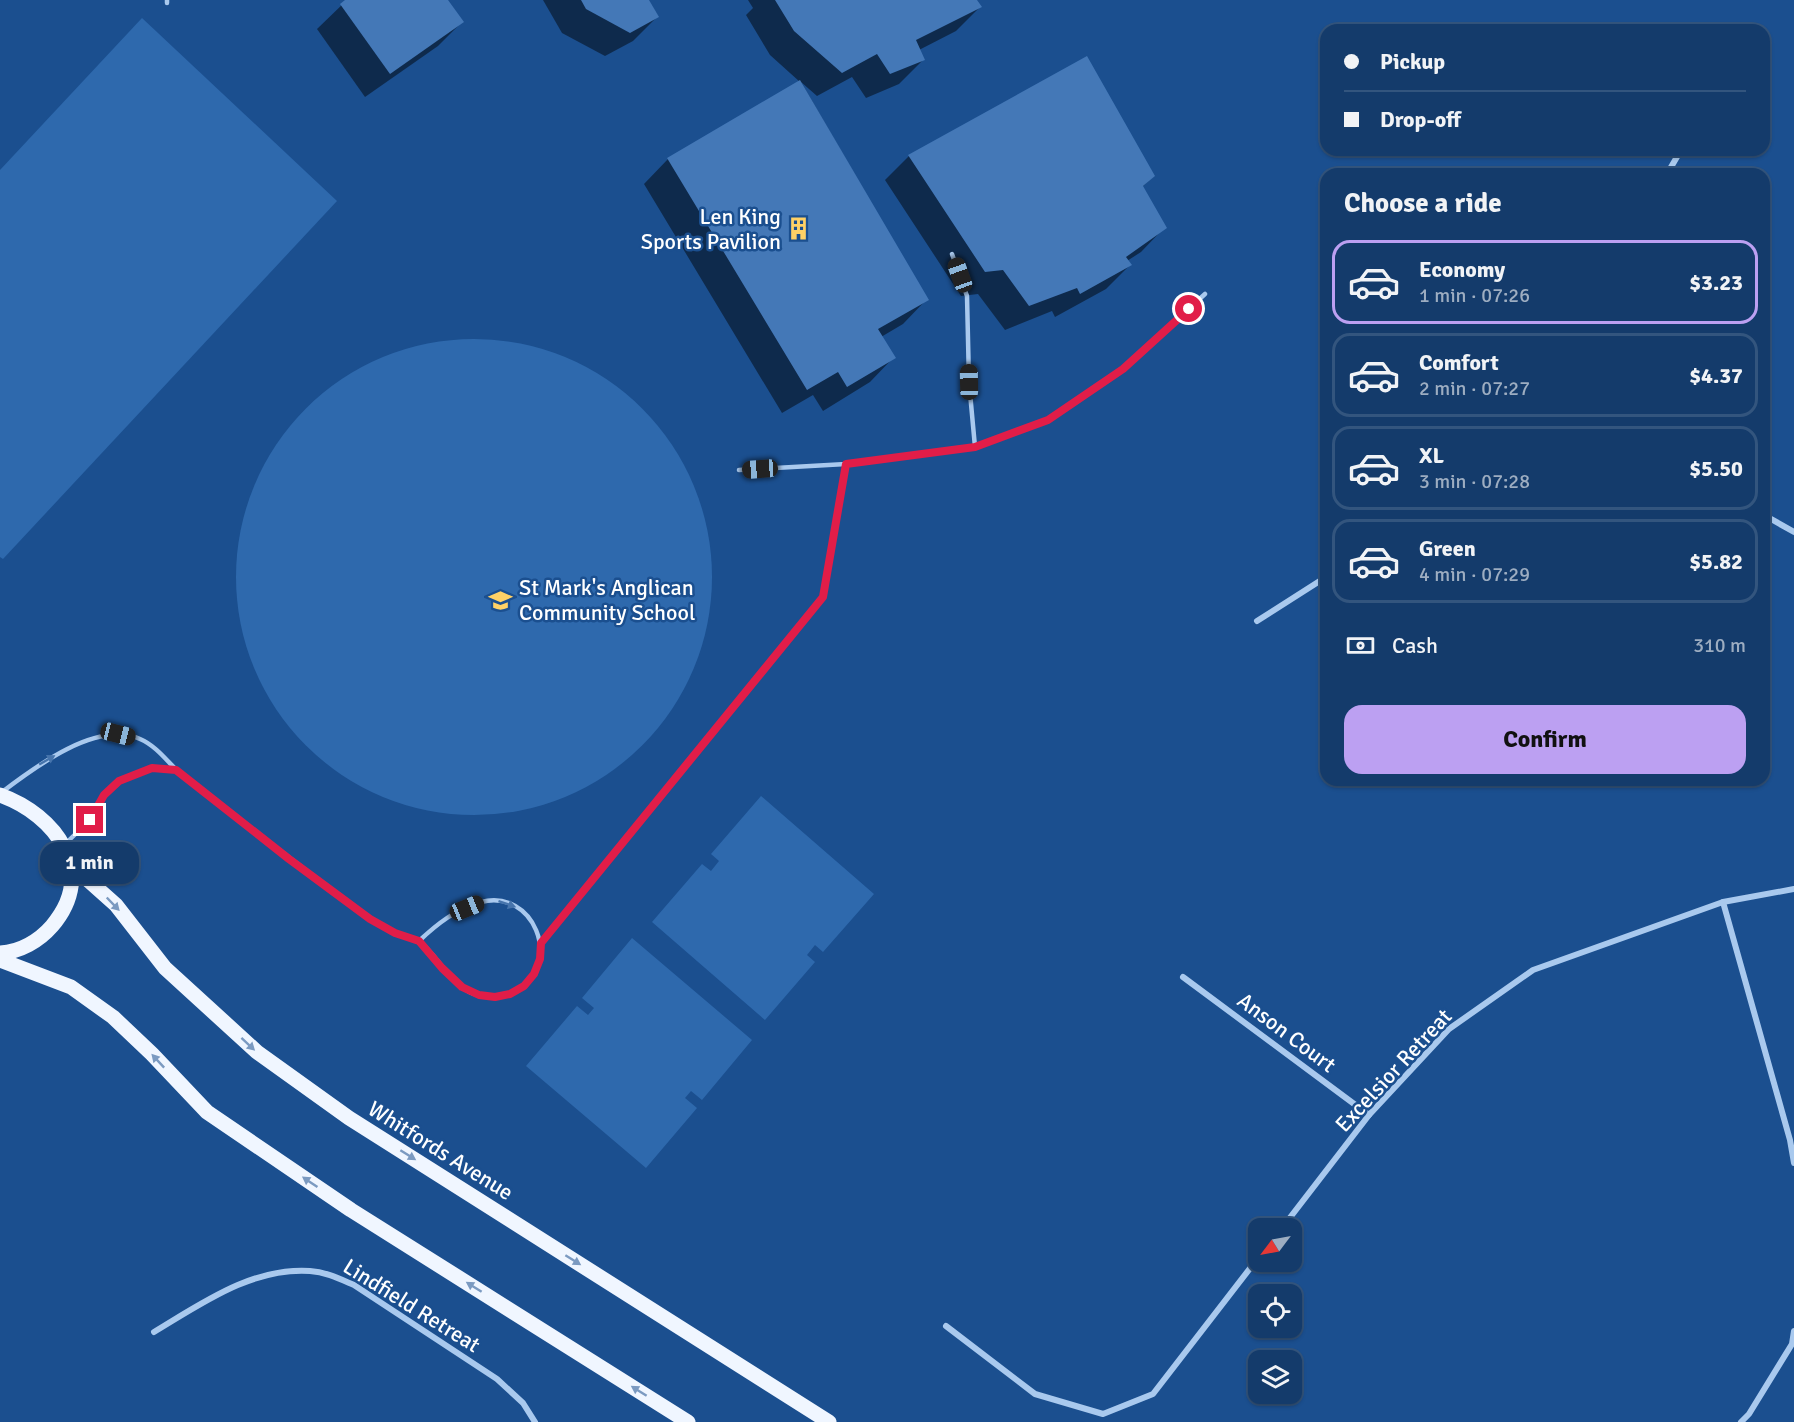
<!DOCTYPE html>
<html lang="en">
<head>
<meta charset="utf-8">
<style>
	body { margin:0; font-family:Signika,sans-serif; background:#1d4271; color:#f1f3f6; height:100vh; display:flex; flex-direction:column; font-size:22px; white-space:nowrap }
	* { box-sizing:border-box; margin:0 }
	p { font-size:20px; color:#9dadc1 }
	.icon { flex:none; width:33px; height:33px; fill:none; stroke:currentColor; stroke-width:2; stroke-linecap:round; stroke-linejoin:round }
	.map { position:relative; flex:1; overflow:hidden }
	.details { position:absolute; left:1320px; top:168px; width:450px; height:618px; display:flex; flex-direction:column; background:#143b6b; border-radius:18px; box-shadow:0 2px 4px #0004,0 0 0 2px #33557e }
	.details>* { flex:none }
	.banner { position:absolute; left:1320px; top:24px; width:450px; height:132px; border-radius:18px; box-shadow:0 2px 4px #0004,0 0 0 2px #33557e; display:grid; align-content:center; height:132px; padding:0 24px; background:#143b6b }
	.needle { width:39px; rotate:238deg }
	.buttons { position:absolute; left:1248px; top:1218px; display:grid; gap:12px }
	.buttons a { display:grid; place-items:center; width:54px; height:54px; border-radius:12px; background:#143b6b; box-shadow:0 2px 4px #0004,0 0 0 2px #33557e; font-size:30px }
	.end { position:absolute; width:27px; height:27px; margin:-14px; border:8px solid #e11d48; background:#fff; box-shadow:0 0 0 3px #fff }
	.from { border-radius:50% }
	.bubble { position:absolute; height:42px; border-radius:18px; background:#143b6b; box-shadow:0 2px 4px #0004,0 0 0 2px #33557e; font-size:20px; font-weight:700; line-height:42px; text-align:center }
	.car { position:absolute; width:18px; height:36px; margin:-18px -9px; border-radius:8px; box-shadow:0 0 4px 2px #0007; background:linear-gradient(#222 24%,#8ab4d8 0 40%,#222 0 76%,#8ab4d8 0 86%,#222 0) }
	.banner b { display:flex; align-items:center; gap:21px; height:57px; font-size:22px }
	.banner b+b { border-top:2px solid #33557e }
	.banner i { width:15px; height:15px; background:#f1f3f6 }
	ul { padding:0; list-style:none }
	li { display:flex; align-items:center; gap:18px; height:84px; margin:0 12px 9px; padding:0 12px; border:3px solid #33557e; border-radius:18px }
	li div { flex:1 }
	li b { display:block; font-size:22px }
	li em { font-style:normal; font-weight:700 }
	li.on { border-color:#bca0f2 }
	li>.icon { width:54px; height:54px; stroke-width:1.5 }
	h2 { padding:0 24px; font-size:27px; line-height:72px }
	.pay { display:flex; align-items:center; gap:15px; height:66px; padding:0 24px; font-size:22px }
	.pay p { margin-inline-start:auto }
	.cta { display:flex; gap:12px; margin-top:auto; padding:12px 24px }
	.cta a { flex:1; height:69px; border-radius:18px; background:#bca0f2; color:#111; font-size:24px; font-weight:700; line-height:69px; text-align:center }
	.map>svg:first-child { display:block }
</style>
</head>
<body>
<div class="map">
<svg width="1794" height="1422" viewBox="0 0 1794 1422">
	<rect width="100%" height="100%" fill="#1b4f8f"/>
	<g fill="#2e69ad">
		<path d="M 142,18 L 337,201 L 3,559 L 0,557 L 0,170 Z"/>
		<circle cx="474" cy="577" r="238"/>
		<path d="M 761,796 L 874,894 L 823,952 L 815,945 L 807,955 L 815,962 L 765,1020 L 652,922 L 702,864 L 711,871 L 719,861 L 711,854 Z"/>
		<path d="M 632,938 L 752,1040 L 702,1100 L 691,1091 L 685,1098 L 697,1108 L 646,1168 L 526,1066 L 577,1006 L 588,1015 L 594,1008 L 582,998 Z"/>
	</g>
	<g fill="#0007">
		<path d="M 347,0 L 446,0 L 462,22 L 438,46 L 365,97 L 317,29 Z"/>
		<path d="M 543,0 L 648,0 L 657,17 L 633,41 L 605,56 L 562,33 Z"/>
		<path d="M 748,0 L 976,0 L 980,7 L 956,31 L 919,50 L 923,60 L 899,84 L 866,98 L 852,77 L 817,96 L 801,82 L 927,299 L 903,324 L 881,337 L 894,357 L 870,382 L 823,411 L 813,395 L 782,413 L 644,184 L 668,159 L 800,82 L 770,55 L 746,15 L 753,8 Z"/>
		<path d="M 909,156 L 1154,176 L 1142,187 L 1165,227 L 1141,252 L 1127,261 L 1130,265 L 1106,289 L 1055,317 L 1052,311 L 1005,330 L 978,294 L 961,296 L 885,180 Z"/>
	</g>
	<g fill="#4478b7">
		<path d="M 345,0 L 448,0 L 464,22 L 390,74 L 340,4 Z"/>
		<path d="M 581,0 L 649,0 L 659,17 L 630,33 L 586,9 Z"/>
		<path d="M 775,0 L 977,0 L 982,7 L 916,40 L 925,60 L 890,74 L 877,54 L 842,73 L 794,31 Z"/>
		<path d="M 1087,56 L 1155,176 L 1143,186 L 1167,228 L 1126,257 L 1132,265 L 1080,294 L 1077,288 L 1029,306 L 1003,270 L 985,272 L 908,155 Z"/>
		<path d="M 800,80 L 929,300 L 878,329 L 896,358 L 847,387 L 838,372 L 807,390 L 667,158 Z"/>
	</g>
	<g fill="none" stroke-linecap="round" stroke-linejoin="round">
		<g stroke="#a9c9ee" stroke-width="4.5">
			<path d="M 167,0 L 167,3"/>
			<path d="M 952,254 L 967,296 L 969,382 L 975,447"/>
			<path d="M 739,470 L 846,464 L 975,447 L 1048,420 L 1123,369 L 1205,294"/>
			<path d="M 2,792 C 35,767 97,720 140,739 C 159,747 171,767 186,779 L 370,919 C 378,924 386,929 394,933 C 402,937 413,937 420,942 C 441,959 452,990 481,996 C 493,998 506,996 517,990 C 564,962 533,888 481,902 C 456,909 437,924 419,941"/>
			<path d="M 64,845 L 90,820 L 104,795 L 119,781 L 152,768 L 176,770"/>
			<path d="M 541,943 L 823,597 L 846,464"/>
		</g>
		<g stroke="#a9c9ee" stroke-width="6">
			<path d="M 1667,174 L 1681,150"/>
			<path d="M 1764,515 L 1794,532"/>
			<path d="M 1257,621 L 1326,577"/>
			<path d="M 1723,902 L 1790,1140 L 1794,1163"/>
			<path d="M 1183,977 L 1369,1115"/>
			<path d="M 1282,1228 L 1369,1115 L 1449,1029 L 1533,970 L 1723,902 L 1794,889"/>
			<path d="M 946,1326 L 1035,1394 L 1103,1414 L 1153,1394 L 1258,1258"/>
			<path d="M 154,1332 C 201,1304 252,1267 310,1271 C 326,1272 340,1279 354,1285 L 497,1379 L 523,1403 L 535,1422"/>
			<path d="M 1741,1422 L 1749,1414 L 1792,1344 L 1794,1331"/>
		</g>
		<g stroke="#f0f6ff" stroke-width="15">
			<path d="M 0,795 C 56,815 98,872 52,926 C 39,941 20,952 0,953"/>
			<path d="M 70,864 L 116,905 L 165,968 L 257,1052 L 349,1118 L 829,1422"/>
			<path d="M 0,960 L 71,987 L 113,1017 L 152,1054 L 207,1112 L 351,1210 L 688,1422"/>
		</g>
	</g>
	<defs><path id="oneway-solid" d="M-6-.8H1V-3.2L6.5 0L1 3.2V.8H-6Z" transform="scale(1.5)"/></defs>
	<g fill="#4674ac">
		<use href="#oneway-solid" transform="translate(47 760) rotate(-30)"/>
		<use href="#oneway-solid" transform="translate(507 904) rotate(19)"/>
	</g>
	<g fill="#7b9ac1">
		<use href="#oneway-solid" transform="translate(113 904) rotate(46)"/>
		<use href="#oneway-solid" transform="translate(248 1044) rotate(43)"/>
		<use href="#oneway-solid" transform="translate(158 1061) rotate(-133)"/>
		<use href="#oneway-solid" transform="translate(408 1155) rotate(32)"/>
		<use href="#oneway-solid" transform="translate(310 1182) rotate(-146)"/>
		<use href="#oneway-solid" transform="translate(573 1260) rotate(32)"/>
		<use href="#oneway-solid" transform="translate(474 1287) rotate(-148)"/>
		<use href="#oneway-solid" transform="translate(639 1391) rotate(-148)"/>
	</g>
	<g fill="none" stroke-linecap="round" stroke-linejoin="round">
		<path stroke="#e11d48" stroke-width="8" d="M 90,820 L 104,795 L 119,781 L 152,768 L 176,770 L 289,859 L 370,919 L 395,933 L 419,941 L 442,968 L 462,987 L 479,995 L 495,997 L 510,994 L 524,986 L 534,974 L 540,959 L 541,943 L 823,597 L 846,464 L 975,447 L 1048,420 L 1123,369 L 1189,309"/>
	</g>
	<defs>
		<symbol id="building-bare" viewBox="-9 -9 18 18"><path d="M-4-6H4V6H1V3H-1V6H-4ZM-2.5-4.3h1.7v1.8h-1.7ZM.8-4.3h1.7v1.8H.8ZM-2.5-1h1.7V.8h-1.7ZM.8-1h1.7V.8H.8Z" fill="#ffd166" stroke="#1b4f8f" stroke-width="2.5" paint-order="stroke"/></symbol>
		<symbol id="school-bare" viewBox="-9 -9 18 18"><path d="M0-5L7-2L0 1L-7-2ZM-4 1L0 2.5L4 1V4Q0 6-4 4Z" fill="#ffd166" stroke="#1b4f8f" stroke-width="2.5" paint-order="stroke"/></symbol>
	</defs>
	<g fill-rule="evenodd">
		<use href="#building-bare" x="782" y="212" width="33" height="33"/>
		<use href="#school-bare" x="484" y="584" width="33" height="33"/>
	</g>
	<g text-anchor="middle" stroke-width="5" stroke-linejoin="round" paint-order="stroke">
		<g font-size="22" fill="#fff" stroke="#1b4f8f" text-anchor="end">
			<text x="781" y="224">Len King<tspan x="781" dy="25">Sports Pavilion</tspan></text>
			<text x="519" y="595" text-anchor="start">St Mark's Anglican<tspan x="519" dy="25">Community School</tspan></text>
		</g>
		<g font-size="22" fill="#fff" stroke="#1b4f8f">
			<text transform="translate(1287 1032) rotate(37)" y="8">Anson Court</text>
			<text transform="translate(1393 1070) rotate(-47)" y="8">Excelsior Retreat</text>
			<text transform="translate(441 1150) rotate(32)" y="8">Whitfords Avenue</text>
			<text transform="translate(412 1305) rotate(32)" y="8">Lindfield Retreat</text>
		</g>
	</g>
</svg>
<div class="buttons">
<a><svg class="needle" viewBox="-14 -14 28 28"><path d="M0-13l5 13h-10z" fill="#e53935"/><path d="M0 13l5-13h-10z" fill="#9dadc1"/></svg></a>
<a><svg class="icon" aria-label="locate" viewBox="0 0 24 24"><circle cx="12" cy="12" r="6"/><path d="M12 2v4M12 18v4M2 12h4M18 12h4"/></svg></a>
<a><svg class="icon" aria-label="layers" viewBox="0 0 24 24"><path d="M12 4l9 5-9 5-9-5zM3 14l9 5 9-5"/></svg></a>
</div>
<i class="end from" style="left:1189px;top:309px"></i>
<i class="end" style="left:90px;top:820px"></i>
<div class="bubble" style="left:40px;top:842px;width:99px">1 min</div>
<i class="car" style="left:960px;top:275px;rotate:340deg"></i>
<i class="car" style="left:969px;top:382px;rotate:359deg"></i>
<i class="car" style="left:760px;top:469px;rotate:266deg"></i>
<i class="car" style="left:118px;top:734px;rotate:104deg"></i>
<i class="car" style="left:467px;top:908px;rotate:68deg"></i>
<div class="banner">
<b><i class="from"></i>Pickup</b>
<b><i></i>Drop-off</b>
</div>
<section class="details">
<h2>Choose a ride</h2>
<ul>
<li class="on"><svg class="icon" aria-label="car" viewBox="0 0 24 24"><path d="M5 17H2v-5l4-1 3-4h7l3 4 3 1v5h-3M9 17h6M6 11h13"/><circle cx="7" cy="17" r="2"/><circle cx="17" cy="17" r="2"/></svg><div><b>Economy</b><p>1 min · 07:26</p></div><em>$3.23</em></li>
<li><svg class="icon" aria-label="car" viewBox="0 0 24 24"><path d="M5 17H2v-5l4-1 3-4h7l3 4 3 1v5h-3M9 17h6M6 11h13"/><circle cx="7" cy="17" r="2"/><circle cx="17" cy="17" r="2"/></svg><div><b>Comfort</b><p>2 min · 07:27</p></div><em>$4.37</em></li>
<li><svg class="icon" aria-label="car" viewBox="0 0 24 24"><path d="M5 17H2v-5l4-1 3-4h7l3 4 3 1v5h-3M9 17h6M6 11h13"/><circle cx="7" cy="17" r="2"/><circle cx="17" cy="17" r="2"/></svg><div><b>XL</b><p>3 min · 07:28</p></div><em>$5.50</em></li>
<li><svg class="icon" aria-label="car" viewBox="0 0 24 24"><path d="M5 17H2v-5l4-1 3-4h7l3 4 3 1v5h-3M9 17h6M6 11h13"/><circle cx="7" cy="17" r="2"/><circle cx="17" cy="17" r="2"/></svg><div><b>Green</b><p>4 min · 07:29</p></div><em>$5.82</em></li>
</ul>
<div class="pay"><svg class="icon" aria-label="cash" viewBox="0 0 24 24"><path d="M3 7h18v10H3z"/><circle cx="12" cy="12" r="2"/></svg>Cash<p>310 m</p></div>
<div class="cta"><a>Confirm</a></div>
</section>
</div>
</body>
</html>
